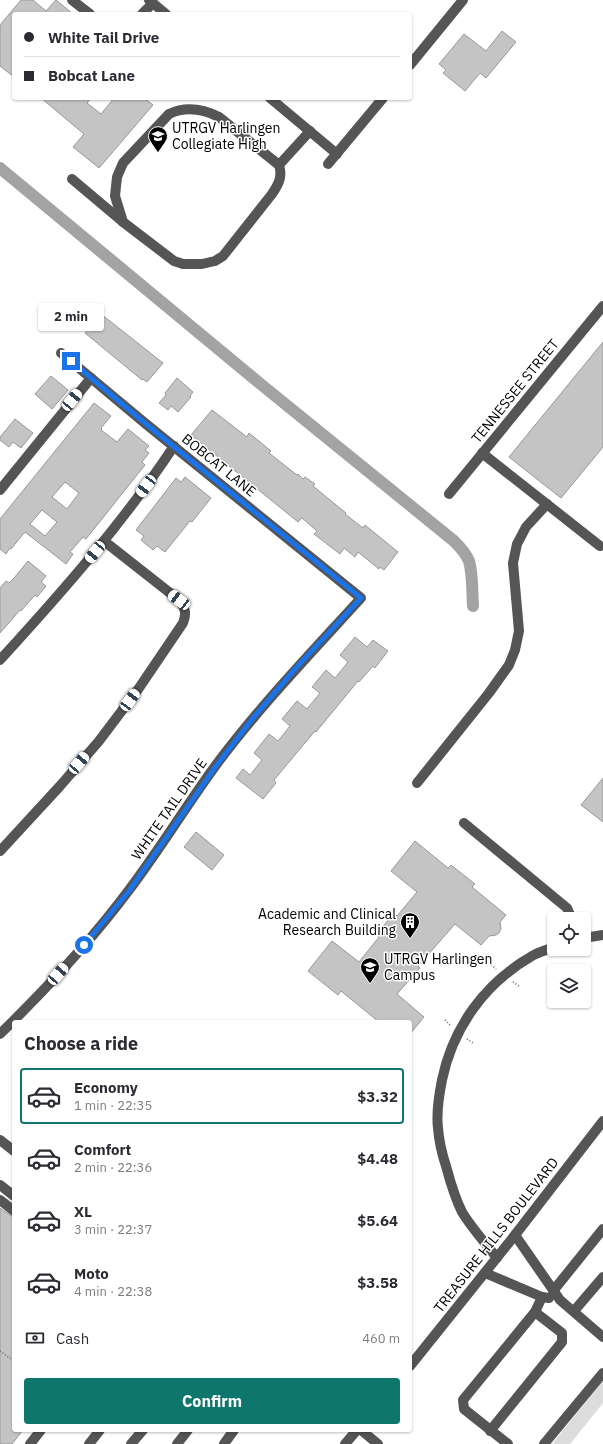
<!DOCTYPE html>
<html lang="en">
<head>
<meta charset="utf-8">
<style>
	body { margin:0; font-family:"IBM Plex Sans",sans-serif; background:#f2f2f3; color:#2b2b33; height:100vh; display:flex; flex-direction:column; font-size:15px; white-space:nowrap }
	* { box-sizing:border-box; margin:0 }
	p { font-size:13px; color:#7c7c81 }
	.icon { flex:none; width:22px; height:22px; fill:none; stroke:currentColor; stroke-width:2; stroke-linecap:round; stroke-linejoin:round }
	.map { position:relative; flex:1; overflow:hidden }
	.panel { position:absolute; left:12px; top:1020px; width:400px; height:412px; display:flex; flex-direction:column; background:#fff; border-radius:4px; box-shadow:0 1px 3px #0004 }
	.panel>* { flex:none }
	.top-card { position:absolute; left:12px; top:12px; width:400px; height:88px; border-radius:4px; box-shadow:0 1px 3px #0004; display:grid; align-content:center; height:88px; padding:0 12px; background:#fff }
	.fabs { position:absolute; left:547px; top:912px; display:grid; gap:8px }
	.fabs a { display:grid; place-items:center; width:44px; height:44px; border-radius:4px; background:#fff; box-shadow:0 1px 3px #0004; font-size:20px }
	.end { position:absolute; width:18px; height:18px; margin:-9px; border:5px solid #1a73e8; background:#fff; box-shadow:0 0 0 2px #fff }
	.from { border-radius:50% }
	.bubble { position:absolute; height:28px; border-radius:4px; background:#fff; box-shadow:0 1px 3px #0004; font-size:13px; font-weight:700; line-height:28px; text-align:center }
	.car { position:absolute; width:12px; height:24px; margin:-12px -6px; border-radius:5px; box-shadow:0 0 3px 1px #0007; background:linear-gradient(#fff 24%,#345 0 40%,#fff 0 76%,#345 0 86%,#fff 0) }
	.top-card b { display:flex; align-items:center; gap:14px; height:38px; font-size:15px }
	.top-card b+b { border-top:1px solid #e1e1e2 }
	.top-card i { width:10px; height:10px; background:#2b2b33 }
	ul { padding:0; list-style:none }
	li { display:flex; align-items:center; gap:12px; height:56px; margin:0 8px 6px; padding:0 4px; border:2px solid transparent; border-radius:4px }
	li div { flex:1 }
	li b { display:block; font-size:15px }
	li em { font-style:normal; font-weight:700 }
	li.active { border-color:#0f766e }
	li>.icon { width:36px; height:36px; stroke-width:1.5 }
	h2 { padding:0 12px; font-size:18px; line-height:48px }
	.pay { display:flex; align-items:center; gap:10px; height:44px; padding:0 12px; font-size:15px }
	.pay p { margin-inline-start:auto }
	.button { display:flex; gap:8px; margin-top:auto; padding:8px 12px }
	.button a { flex:1; height:46px; border-radius:4px; background:#0f766e; color:#fff; font-size:16px; font-weight:700; line-height:46px; text-align:center }
	.map>svg:first-child { display:block }
</style>
</head>
<body>
<div class="map">
<svg width="603" height="1444" viewBox="0 0 603 1444">
	<rect width="100%" height="100%" fill="#fff"/>
	<path fill="#dcdcdc" d="M 603,1381 L 603,1403 L 570,1444 L 552,1444 Z"/>
	<g fill="none" stroke-linecap="round" stroke-linejoin="round">
		<path stroke="#a3a3a3" stroke-width="12" d="M 0,168 L 263,386 L 454,541 C 460,547 466,553 469,561 C 473,575 472,592 473,606"/>
	</g>
	<g fill="#c4c4c4" stroke="#999" fill-rule="evenodd">
		<path d="M 21,0 L 33,0 L 46,11 L 56,0 L 73,14 L 14,14 L 14,77 L 0,66 L 0,25 Z"/>
		<path d="M 502,31 L 516,42 L 486,78 L 480,73 L 465,91 L 443,73 L 446,70 L 439,64 L 464,34 L 486,51 Z"/>
		<path d="M 41,98 L 91,98 L 87,103 L 101,114 L 114,98 L 144,98 L 153,105 L 99,168 L 73,147 L 84,134 Z"/>
		<path d="M 101,314 L 163,363 L 147,382 L 143,379 L 142,380 L 85,333 Z"/>
		<path d="M 603,342 L 603,447 L 561,498 L 509,457 Z"/>
		<path d="M 51,376 L 68,390 L 52,409 L 35,394 Z"/>
		<path d="M 177,378 L 193,392 L 190,396 L 191,397 L 178,412 L 171,406 L 168,410 L 159,403 L 166,395 L 165,393 Z"/>
		<path d="M 94,403 L 111,416 L 101,428 L 102,429 L 101,430 L 117,442 L 128,429 L 149,446 L 145,450 L 149,453 L 142,462 L 145,465 L 86,539 L 83,537 L 70,552 L 73,554 L 66,564 L 25,532 L 11,549 L 10,548 L 6,554 L 0,549 L 0,519 ZM 65,482 L 79,493 L 67,509 L 52,497 ZM 42,510 L 57,522 L 45,536 L 30,524 Z"/>
		<path d="M 212,410 L 247,437 L 249,433 L 271,451 L 269,453 L 297,475 L 298,474 L 303,479 L 305,477 L 315,484 L 313,486 L 346,513 L 345,514 L 363,528 L 365,525 L 398,552 L 384,570 L 380,567 L 379,569 L 358,552 L 355,557 L 344,548 L 340,554 L 314,534 L 317,531 L 302,518 L 298,522 L 191,435 Z"/>
		<path d="M 15,419 L 33,433 L 21,448 L 13,442 L 9,447 L 0,440 L 0,437 Z"/>
		<path d="M 185,477 L 211,498 L 192,522 L 190,521 L 165,552 L 157,546 L 153,550 L 141,540 L 144,536 L 136,530 L 176,478 L 181,482 Z"/>
		<path d="M 28,561 L 46,576 L 41,582 L 46,586 L 37,597 L 35,595 L 21,611 L 20,610 L 0,633 L 0,588 L 6,581 L 9,583 L 14,578 Z"/>
		<path d="M 355,637 L 367,647 L 373,640 L 388,651 L 375,668 L 373,666 L 359,682 L 358,681 L 316,732 L 315,731 L 274,780 L 276,783 L 263,799 L 236,778 L 243,769 L 250,775 L 262,760 L 254,753 L 269,734 L 278,741 L 290,726 L 282,719 L 297,701 L 307,709 L 320,693 L 312,687 L 326,670 L 335,678 L 348,662 L 340,655 Z"/>
		<path d="M 603,778 L 603,822 L 581,805 Z"/>
		<path d="M 196,832 L 224,855 L 212,870 L 184,847 Z"/>
		<path d="M 415,841 L 448,868 L 451,865 L 475,884 L 472,887 L 506,915 L 500,922 L 501,929 L 499,933 L 496,935 L 489,936 L 481,945 L 455,924 L 418,966 L 420,968 L 397,994 L 424,1017 L 410,1034 L 410,1022 L 379,1022 L 341,991 L 338,995 L 308,971 L 332,941 L 359,962 L 379,937 L 376,935 L 394,913 L 397,916 L 417,892 L 391,871 Z"/>
		<path d="M 0,1208 L 14,1218 L 14,1430 L 23,1430 L 12,1444 L 0,1444 Z"/>
	</g>
	<g fill="none" stroke-linecap="round" stroke-linejoin="round">
		<g stroke="#777" stroke-width="2" stroke-dasharray="1 2" stroke-linecap="butt">
			<path d="M 491,965 L 496,969"/>
			<path d="M 513,982 L 519,986"/>
			<path d="M 445,1020 L 451,1026"/>
			<path d="M 467,1039 L 473,1043"/>
			<path d="M 0,1351 L 14,1361"/>
		</g>
		<g stroke="#555" stroke-width="10">
			<path d="M 72,0 L 90,14"/>
			<path d="M 149,0 L 166,14"/>
			<path d="M 142,14 L 153,3"/>
			<path d="M 410,65 L 463,0"/>
			<path d="M 270,98 L 337,154"/>
			<path d="M 328,164 L 383,98"/>
			<path d="M 279,165 C 283,177 278,185 272,194 L 223,256 L 215,261 L 202,264 L 183,264 L 174,261 L 123,222 L 115,196 L 117,177 L 123,163 L 169,114 C 186,106 203,109 219,117 L 279,165 L 310,131"/>
			<path d="M 72,179 L 123,222"/>
			<path d="M 482,453 L 600,546"/>
			<path d="M 0,490 L 91,378"/>
			<path d="M 449,494 L 603,306"/>
			<path d="M 0,660 C 62,592 123,523 174,446"/>
			<path d="M 417,783 L 489,693 L 509,665 L 515,650 L 519,631 L 513,563 L 517,544 L 526,527 L 547,504"/>
			<path d="M 464,823 L 567,908 L 572,919"/>
			<path d="M 0,851 L 60,786 L 99,741 L 139,688 L 183,623 C 187,613 185,608 179,600 L 104,541"/>
			<path d="M 584,938 L 603,935"/>
			<path d="M 0,1034 C 46,989 91,941 129,890 C 160,849 186,806 216,765 C 260,706 311,653 361,598 L 146,424 L 61,353"/>
			<path d="M 0,1140 L 14,1151"/>
			<path d="M 0,1185 L 14,1196"/>
			<path d="M 0,1200 L 14,1211"/>
			<path d="M 515,1235 L 560,1300 L 603,1337"/>
			<path d="M 497,1258 C 486,1244 471,1227 462,1212 C 455,1198 450,1181 446,1166 C 442,1154 439,1141 438,1128 C 436,1112 439,1095 442,1080 C 453,1027 485,983 532,956 C 539,952 547,950 554,947"/>
			<path d="M 485,1273 L 542,1297 L 549,1298"/>
			<path d="M 553,1291 L 603,1229"/>
			<path d="M 574,1311 L 603,1277"/>
			<path d="M 410,1366 L 515,1235 L 603,1121"/>
			<path d="M 361,1430 L 378,1444"/>
			<path d="M 490,1431 L 562,1342 L 562,1333 L 535,1312"/>
			<path d="M 30,1444 L 41,1430"/>
			<path d="M 89,1444 L 100,1430"/>
			<path d="M 131,1444 L 143,1430"/>
			<path d="M 177,1444 L 188,1430"/>
			<path d="M 224,1444 L 234,1430"/>
			<path d="M 345,1444 L 357,1430"/>
			<path d="M 508,1444 L 464,1409 L 463,1400 L 535,1312 L 542,1297"/>
			<path d="M 544,1444 L 603,1373"/>
		</g>
	</g>
	<g fill="none" stroke-linecap="round" stroke-linejoin="round">
		<path stroke="#1a73e8" stroke-width="5" d="M 71,361 L 146,424 L 361,598 L 295,669 L 253,718 L 216,766 L 129,891 L 84,945"/>
	</g>
	<defs>
		<symbol id="school-pin" viewBox="-11 -11 22 30"><path d="M0 17L-7.5 6A9.5 9.5 0 1 1 7.5 6Z" fill="#000" stroke="#fff"/><path d="M0-5L7-2L0 1L-7-2ZM-4 1L0 2.5L4 1V4Q0 6-4 4Z" fill="#fff"/></symbol>
		<symbol id="building-pin" viewBox="-11 -11 22 30"><path d="M0 17L-7.5 6A9.5 9.5 0 1 1 7.5 6Z" fill="#000" stroke="#fff"/><path d="M-4-6H4V6H1V3H-1V6H-4ZM-2.5-4.3h1.7v1.8h-1.7ZM.8-4.3h1.7v1.8H.8ZM-2.5-1h1.7V.8h-1.7ZM.8-1h1.7V.8H.8Z" fill="#fff"/></symbol>
		<symbol id="university-pin" viewBox="-11 -11 22 30"><path d="M0 17L-7.5 6A9.5 9.5 0 1 1 7.5 6Z" fill="#000" stroke="#fff"/><path d="M0-5L7-2L0 1L-7-2ZM-4 1L0 2.5L4 1V4Q0 6-4 4Z" fill="#fff"/></symbol>
	</defs>
	<g fill-rule="evenodd">
		<use href="#school-pin" x="147" y="125" width="22" height="30"/>
		<use href="#building-pin" x="399" y="911" width="22" height="30"/>
		<use href="#university-pin" x="359" y="956" width="22" height="30"/>
	</g>
	<g text-anchor="middle" stroke-width="3" stroke-linejoin="round" paint-order="stroke">
		<g font-size="14" fill="#000" stroke="#fff" text-anchor="start">
			<text x="172" y="133">UTRGV Harlingen<tspan x="172" dy="16">Collegiate High</tspan></text>
			<text x="396" y="919" text-anchor="end">Academic and Clinical<tspan x="396" dy="16">Research Building</tspan></text>
			<text x="384" y="964">UTRGV Harlingen<tspan x="384" dy="16">Campus</tspan></text>
		</g>
		<g font-size="14" fill="#000" stroke="#fff">
			<text transform="translate(515 391) rotate(-51)" y="5">TENNESSEE STREET</text>
			<text transform="translate(219 465) rotate(39)" y="5">BOBCAT LANE</text>
			<text transform="translate(169 809) rotate(-55)" y="5">WHITE TAIL DRIVE</text>
			<text transform="translate(496 1235) rotate(-52)" y="5">TREASURE HILLS BOULEVARD</text>
		</g>
	</g>
</svg>
<div class="fabs">
<a><svg class="icon" aria-label="locate" viewBox="0 0 24 24"><circle cx="12" cy="12" r="6"/><path d="M12 2v4M12 18v4M2 12h4M18 12h4"/></svg></a>
<a><svg class="icon" aria-label="layers" viewBox="0 0 24 24"><path d="M12 4l9 5-9 5-9-5zM3 14l9 5 9-5"/></svg></a>
</div>
<i class="end from" style="left:84px;top:945px"></i>
<i class="end" style="left:71px;top:361px"></i>
<div class="bubble" style="left:38px;top:303px;width:66px">2 min</div>
<i class="car" style="left:72px;top:400px;rotate:39deg"></i>
<i class="car" style="left:146px;top:486px;rotate:217deg"></i>
<i class="car" style="left:95px;top:552px;rotate:219deg"></i>
<i class="car" style="left:179px;top:600px;rotate:307deg"></i>
<i class="car" style="left:130px;top:700px;rotate:36deg"></i>
<i class="car" style="left:79px;top:763px;rotate:40deg"></i>
<i class="car" style="left:58px;top:974px;rotate:41deg"></i>
<div class="top-card">
<b><i class="from"></i>White Tail Drive</b>
<b><i></i>Bobcat Lane</b>
</div>
<section class="panel">
<h2>Choose a ride</h2>
<ul>
<li class="active"><svg class="icon" aria-label="car" viewBox="0 0 24 24"><path d="M5 17H2v-5l4-1 3-4h7l3 4 3 1v5h-3M9 17h6M6 11h13"/><circle cx="7" cy="17" r="2"/><circle cx="17" cy="17" r="2"/></svg><div><b>Economy</b><p>1 min · 22:35</p></div><em>$3.32</em></li>
<li><svg class="icon" aria-label="car" viewBox="0 0 24 24"><path d="M5 17H2v-5l4-1 3-4h7l3 4 3 1v5h-3M9 17h6M6 11h13"/><circle cx="7" cy="17" r="2"/><circle cx="17" cy="17" r="2"/></svg><div><b>Comfort</b><p>2 min · 22:36</p></div><em>$4.48</em></li>
<li><svg class="icon" aria-label="car" viewBox="0 0 24 24"><path d="M5 17H2v-5l4-1 3-4h7l3 4 3 1v5h-3M9 17h6M6 11h13"/><circle cx="7" cy="17" r="2"/><circle cx="17" cy="17" r="2"/></svg><div><b>XL</b><p>3 min · 22:37</p></div><em>$5.64</em></li>
<li><svg class="icon" aria-label="car" viewBox="0 0 24 24"><path d="M5 17H2v-5l4-1 3-4h7l3 4 3 1v5h-3M9 17h6M6 11h13"/><circle cx="7" cy="17" r="2"/><circle cx="17" cy="17" r="2"/></svg><div><b>Moto</b><p>4 min · 22:38</p></div><em>$3.58</em></li>
</ul>
<div class="pay"><svg class="icon" aria-label="cash" viewBox="0 0 24 24"><path d="M3 7h18v10H3z"/><circle cx="12" cy="12" r="2"/></svg>Cash<p>460 m</p></div>
<div class="button"><a>Confirm</a></div>
</section>
</div>
</body>
</html>
